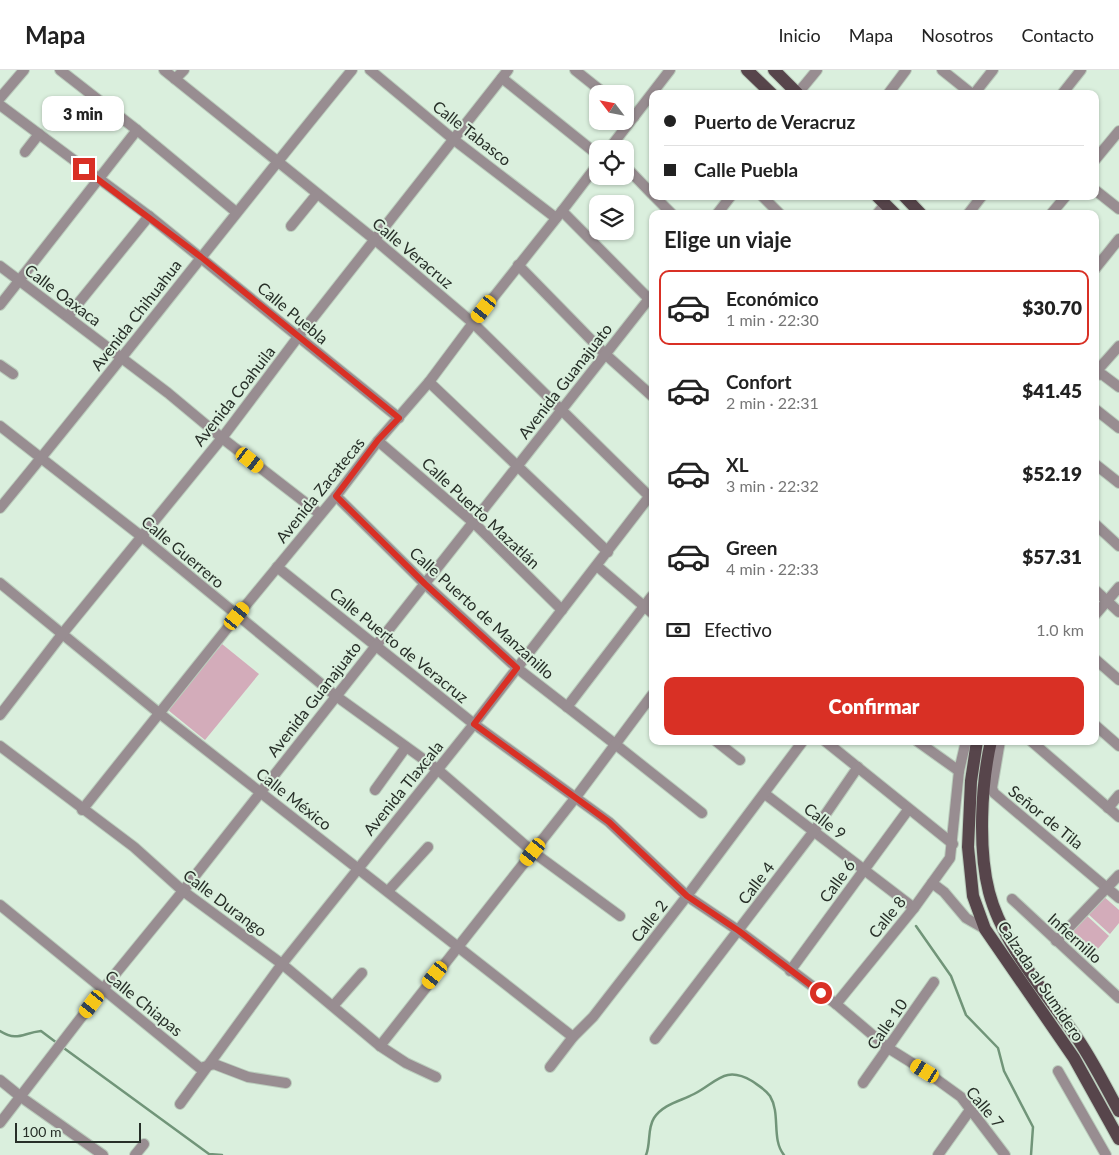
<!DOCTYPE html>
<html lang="es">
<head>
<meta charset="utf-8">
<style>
	body { margin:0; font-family:Lato,sans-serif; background:#f6f6f6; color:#222; height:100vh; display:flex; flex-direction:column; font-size:19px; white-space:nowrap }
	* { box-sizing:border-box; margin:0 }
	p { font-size:16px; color:#767676 }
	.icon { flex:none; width:28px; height:28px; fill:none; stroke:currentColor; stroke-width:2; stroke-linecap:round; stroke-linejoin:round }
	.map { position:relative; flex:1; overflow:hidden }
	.sheet { position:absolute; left:649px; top:140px; width:450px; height:535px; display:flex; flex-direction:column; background:#fff; border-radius:10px; box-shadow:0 1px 4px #0004 }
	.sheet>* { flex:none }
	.banner { position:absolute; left:649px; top:20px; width:450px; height:110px; border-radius:10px; box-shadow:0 1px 4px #0004; display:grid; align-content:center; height:110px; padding:0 15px; background:#fff }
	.needle { width:32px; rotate:302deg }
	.controls { position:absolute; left:589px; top:15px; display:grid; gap:10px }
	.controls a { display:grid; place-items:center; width:45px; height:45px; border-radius:10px; background:#fff; box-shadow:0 1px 4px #0004; font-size:25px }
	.scale { position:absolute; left:15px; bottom:12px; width:126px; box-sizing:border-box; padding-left:5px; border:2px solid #272f28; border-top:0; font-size:14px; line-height:18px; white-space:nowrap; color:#272f28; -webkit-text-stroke:4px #daefdd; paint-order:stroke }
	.end { position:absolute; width:22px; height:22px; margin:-11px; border:6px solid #d93025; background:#fff; box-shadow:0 0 0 2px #fff }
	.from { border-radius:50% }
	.bubble { position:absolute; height:35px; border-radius:10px; background:#fff; box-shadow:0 1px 4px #0004; font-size:16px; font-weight:800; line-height:35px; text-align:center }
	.car { position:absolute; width:15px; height:30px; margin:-15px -8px; border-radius:6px; box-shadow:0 0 4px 1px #0007; background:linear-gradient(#f5c518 24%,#345 0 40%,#f5c518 0 76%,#345 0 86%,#f5c518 0) }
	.banner b { display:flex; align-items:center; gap:18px; height:48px; font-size:19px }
	.banner b+b { border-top:1px solid #e0e0e0 }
	.banner i { width:12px; height:12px; background:#222 }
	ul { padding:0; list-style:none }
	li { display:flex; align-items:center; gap:15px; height:75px; margin:0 10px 8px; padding:0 5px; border:2px solid transparent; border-radius:10px }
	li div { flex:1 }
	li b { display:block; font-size:19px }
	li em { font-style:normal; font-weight:800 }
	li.active { border-color:#d93025 }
	li>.icon { width:45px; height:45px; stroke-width:1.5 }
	h2 { padding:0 15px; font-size:22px; line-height:60px }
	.pay { display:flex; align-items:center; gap:12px; height:55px; padding:0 15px; font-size:19px }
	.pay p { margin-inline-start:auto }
	.primary-button { display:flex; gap:10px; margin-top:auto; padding:10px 15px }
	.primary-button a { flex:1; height:58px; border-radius:10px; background:#d93025; color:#fff; font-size:20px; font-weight:800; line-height:58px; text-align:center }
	header { display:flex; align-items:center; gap:30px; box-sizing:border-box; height:70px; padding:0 25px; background:#fff; border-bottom:1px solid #e0e0e0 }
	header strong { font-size:24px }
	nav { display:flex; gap:28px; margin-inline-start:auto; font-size:18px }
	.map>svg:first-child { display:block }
</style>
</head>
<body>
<header>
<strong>Mapa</strong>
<nav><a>Inicio</a><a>Mapa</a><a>Nosotros</a><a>Contacto</a></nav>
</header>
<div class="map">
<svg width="1119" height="1085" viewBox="0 0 1119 1085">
	<rect width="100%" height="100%" fill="#daefdd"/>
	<g fill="#d3acba">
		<path d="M 222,574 L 259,604 L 205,670 L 168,640 Z"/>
		<path d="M 1102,825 L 1119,840 L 1119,853 L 1110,864 L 1087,843 Z"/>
		<path d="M 1085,844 L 1109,866 L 1090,888 L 1065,867 Z"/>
	</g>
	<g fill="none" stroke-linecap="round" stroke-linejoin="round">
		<g stroke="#719579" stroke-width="2.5">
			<path d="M 916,856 L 951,906 L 966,945 L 998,978 L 1004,1001 L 1033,1057 L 1031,1085"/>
			<path d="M 0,961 C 18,972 22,963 41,961 L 57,973"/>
			<path d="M 61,976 L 209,1084 L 222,1085"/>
			<path d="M 646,1085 C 651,1073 647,1059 654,1048 C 663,1034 681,1031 694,1024 C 717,1012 725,995 752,1011 C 759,1016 765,1019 770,1026 C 781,1044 771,1069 784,1085"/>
		</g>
		<defs>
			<g id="minor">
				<path d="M 60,0 L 137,60 L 236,142"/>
				<path d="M 164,0 L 374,169 L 473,253 L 650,427"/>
				<path d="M 370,0 L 453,69 L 556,148"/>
				<path d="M 575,0 L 605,24"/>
				<path d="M 942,0 L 972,24"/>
				<path d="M 502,8 L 598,85"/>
				<path d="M 175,9 L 184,0"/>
				<path d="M 798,23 L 817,0"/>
				<path d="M 888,24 L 906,0"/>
				<path d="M 974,24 L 993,0"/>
				<path d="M 1062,24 L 1081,0"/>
				<path d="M 0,28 L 24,0"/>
				<path d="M 0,35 L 149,146 L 399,348"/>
				<path d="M 625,39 L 634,47"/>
				<path d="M 609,79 L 670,0"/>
				<path d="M 25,82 L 39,64"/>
				<path d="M 1095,90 L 1119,61"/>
				<path d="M 625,96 L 652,124"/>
				<path d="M 1095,120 L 1119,139"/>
				<path d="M 654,126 L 672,144"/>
				<path d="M 762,126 L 780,144"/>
				<path d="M 562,141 L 652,232"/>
				<path d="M 717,144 L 731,126"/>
				<path d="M 877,144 L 885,134"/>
				<path d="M 968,144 L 982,126"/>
				<path d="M 1051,144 L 1066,126"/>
				<path d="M 291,156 L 317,124"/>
				<path d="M 518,195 L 605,284 L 652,326"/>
				<path d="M 0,196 L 168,323 L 222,368 L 320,444"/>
				<path d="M 1095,199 L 1119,169"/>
				<path d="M 0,235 L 137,60"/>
				<path d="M 68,246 L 149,146"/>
				<path d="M 0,295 L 13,304"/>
				<path d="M 1095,303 L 1119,276"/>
				<path d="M 1095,304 L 1103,305 L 1119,317"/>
				<path d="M 429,312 L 608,482"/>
				<path d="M 1095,339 L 1119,358"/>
				<path d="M 0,356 L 141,466 L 336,626 L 437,699 L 533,782 L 620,846"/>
				<path d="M 378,371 L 474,453 L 562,540"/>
				<path d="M 1095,394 L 1119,413"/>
				<path d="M 336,426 L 425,514 L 517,598 L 615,674 L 702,743"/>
				<path d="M 0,438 C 119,294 233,145 352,0"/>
				<path d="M 1095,454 L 1119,476"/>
				<path d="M 597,496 L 652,543"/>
				<path d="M 277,497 L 474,654 L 609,752 L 687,826 L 739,861 L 836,934 L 888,978 L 925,1001 L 961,1027 L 1005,1085"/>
				<path d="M 0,513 L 159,643 L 573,967"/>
				<path d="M 1095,520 L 1119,542"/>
				<path d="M 1095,545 L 1119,517"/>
				<path d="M 1095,589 L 1119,610"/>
				<path d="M 567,637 L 652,526"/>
				<path d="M 0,645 L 63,563 L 222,368 L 298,267 L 508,0"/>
				<path d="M 1095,655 L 1119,676"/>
				<path d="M 716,671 L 740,690"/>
				<path d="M 825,671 L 953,774"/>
				<path d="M 917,671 L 959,701"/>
				<path d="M 1000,671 L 992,718 L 994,723 L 1119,828"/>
				<path d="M 1031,671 L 1119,747"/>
				<path d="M 0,676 L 134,777 L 183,821 L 282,894 L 380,976 L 406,993 L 436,1007"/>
				<path d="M 375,720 L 406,677"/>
				<path d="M 765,724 L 914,838"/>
				<path d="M 1108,738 L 1119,725"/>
				<path d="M 82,740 L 237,546 L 336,426 L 378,371 L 429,312 L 473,253 L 562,141 L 598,94"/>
				<path d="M 932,813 L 944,822 L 966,848 L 985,859"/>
				<path d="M 388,821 L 428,777"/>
				<path d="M 1012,829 L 1119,928"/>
				<path d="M 0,835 L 200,998 L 214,994 L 248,1007 L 286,1013"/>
				<path d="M 1056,871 L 1119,805"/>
				<path d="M 790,901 L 908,740"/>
				<path d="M 836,934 L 914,838 L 950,788 L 959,701 L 966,671"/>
				<path d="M 333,936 L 362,903"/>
				<path d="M 655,969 L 814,761 L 858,697"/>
				<path d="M 380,976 L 576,727 L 652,625"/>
				<path d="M 550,997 L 573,967 L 593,947 L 687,826 L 803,671"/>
				<path d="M 1058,1001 L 1106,1085"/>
				<path d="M 0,1010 L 21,1027 L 103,1085"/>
				<path d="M 863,1013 L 934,912"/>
				<path d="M 180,1034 L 282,894 L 474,654 L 652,423"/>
				<path d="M 0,1053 L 103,919 L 183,821 L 652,225"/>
				<path d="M 135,1085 L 144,1074"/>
				<path d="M 938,1085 L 970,1040"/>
			</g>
			<g id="major">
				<path d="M 747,0 L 772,24"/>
				<path d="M 774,0 L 798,24"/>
				<path d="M 877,126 L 895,144"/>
				<path d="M 904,126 L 921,144"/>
				<path d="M 977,671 L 971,711 L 968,777 L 973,826 L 985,859 L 1074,988 L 1119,1069"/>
				<path d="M 991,671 C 981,715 978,779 989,822 C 1002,873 1046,923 1075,965 C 1092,989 1105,1016 1119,1041"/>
			</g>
		</defs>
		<use href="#minor" stroke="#baccbc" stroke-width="12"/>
		<use href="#major" stroke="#baccbc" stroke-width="14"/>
		<use href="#minor" stroke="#988d91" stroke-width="10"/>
		<use href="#major" stroke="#57454b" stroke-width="12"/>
	</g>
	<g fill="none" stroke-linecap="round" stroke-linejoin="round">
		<path stroke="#d93025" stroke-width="6" d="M 84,99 L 201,187 L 399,348 L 378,370 L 336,426 L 425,514 L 517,598 L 474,654 L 609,752 L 687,826 L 739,861 L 821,923"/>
	</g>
	<g text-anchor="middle" stroke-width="4" stroke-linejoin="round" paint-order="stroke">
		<g font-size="16" fill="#272f28" stroke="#daefdd">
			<text transform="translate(472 63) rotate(38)" y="6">Calle Tabasco</text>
			<text transform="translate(413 183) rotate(40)" y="6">Calle Veracruz</text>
			<text transform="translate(63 225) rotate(37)" y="6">Calle Oaxaca</text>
			<text transform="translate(293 243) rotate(40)" y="6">Calle Puebla</text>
			<text transform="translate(136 245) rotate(-52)" y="6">Avenida Chihuahua</text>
			<text transform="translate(565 311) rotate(-52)" y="6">Avenida Guanajuato</text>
			<text transform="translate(234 326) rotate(-52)" y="6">Avenida Coahuila</text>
			<text transform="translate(320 420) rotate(-51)" y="6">Avenida Zacatecas</text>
			<text transform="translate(481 443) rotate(43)" y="6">Calle Puerto Mazatlán</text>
			<text transform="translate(183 482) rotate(40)" y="6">Calle Guerrero</text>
			<text transform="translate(482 543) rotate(42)" y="6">Calle Puerto de Manzanillo</text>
			<text transform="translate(399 575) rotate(39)" y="6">Calle Puerto de Veracruz</text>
			<text transform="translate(314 629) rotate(-52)" y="6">Avenida Guanajuato</text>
			<text transform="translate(403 718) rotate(-51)" y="6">Avenida Tlaxcala</text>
			<text transform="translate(294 729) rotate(38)" y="6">Calle México</text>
			<text transform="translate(1046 747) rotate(39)" y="6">Señor de Tila</text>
			<text transform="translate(825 751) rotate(38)" y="6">Calle 9</text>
			<text transform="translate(837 811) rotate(-54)" y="6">Calle 6</text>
			<text transform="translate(756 813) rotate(-53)" y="6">Calle 4</text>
			<text transform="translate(225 833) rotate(37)" y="6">Calle Durango</text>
			<text transform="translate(887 847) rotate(-51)" y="6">Calle 8</text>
			<text transform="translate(649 851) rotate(-52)" y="6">Calle 2</text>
			<text transform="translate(1075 868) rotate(42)" y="6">Infiernillo</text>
			<text transform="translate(1041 911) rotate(56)" y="6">Calzada al Sumidero</text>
			<text transform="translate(144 933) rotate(39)" y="6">Calle Chiapas</text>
			<text transform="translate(887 954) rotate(-55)" y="6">Calle 10</text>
			<text transform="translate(985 1037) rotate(50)" y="6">Calle 7</text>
		</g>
	</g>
</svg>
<div class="controls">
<a><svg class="needle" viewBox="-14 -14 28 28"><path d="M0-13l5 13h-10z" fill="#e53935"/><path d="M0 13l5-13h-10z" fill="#767676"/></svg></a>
<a><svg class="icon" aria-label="locate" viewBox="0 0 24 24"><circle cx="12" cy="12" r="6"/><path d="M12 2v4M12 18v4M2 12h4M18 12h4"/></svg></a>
<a><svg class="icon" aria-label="layers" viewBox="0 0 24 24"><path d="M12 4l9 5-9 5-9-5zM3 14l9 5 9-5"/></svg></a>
</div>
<div class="scale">100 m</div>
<i class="end from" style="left:821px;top:923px"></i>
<i class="end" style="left:84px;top:99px"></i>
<div class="bubble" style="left:42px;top:26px;width:82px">3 min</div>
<i class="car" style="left:484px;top:239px;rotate:218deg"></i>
<i class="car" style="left:250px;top:390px;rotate:128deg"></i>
<i class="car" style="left:237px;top:546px;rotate:39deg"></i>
<i class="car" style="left:533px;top:782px;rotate:219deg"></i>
<i class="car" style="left:435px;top:905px;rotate:218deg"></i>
<i class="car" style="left:92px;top:934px;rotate:217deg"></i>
<i class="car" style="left:925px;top:1001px;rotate:301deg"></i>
<div class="banner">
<b><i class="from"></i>Puerto de Veracruz</b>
<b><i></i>Calle Puebla</b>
</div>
<section class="sheet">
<h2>Elige un viaje</h2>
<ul>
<li class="active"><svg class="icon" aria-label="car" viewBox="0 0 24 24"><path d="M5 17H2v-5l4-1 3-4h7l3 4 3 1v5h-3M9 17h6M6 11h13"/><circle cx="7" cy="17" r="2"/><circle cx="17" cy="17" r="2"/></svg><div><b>Económico</b><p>1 min · 22:30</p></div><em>$30.70</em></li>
<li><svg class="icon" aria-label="car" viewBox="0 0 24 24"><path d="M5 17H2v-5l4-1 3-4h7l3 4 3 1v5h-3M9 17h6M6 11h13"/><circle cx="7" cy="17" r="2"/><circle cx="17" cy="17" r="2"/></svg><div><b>Confort</b><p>2 min · 22:31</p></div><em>$41.45</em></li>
<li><svg class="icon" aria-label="car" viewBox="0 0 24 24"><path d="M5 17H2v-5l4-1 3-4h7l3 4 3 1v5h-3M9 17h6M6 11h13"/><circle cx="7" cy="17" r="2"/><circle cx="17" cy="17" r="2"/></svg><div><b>XL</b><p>3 min · 22:32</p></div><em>$52.19</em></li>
<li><svg class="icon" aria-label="car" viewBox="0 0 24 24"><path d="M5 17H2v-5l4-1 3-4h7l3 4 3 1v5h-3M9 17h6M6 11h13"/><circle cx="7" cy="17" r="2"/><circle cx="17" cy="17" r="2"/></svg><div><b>Green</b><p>4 min · 22:33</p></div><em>$57.31</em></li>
</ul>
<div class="pay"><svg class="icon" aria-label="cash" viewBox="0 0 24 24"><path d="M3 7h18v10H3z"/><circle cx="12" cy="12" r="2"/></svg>Efectivo<p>1.0 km</p></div>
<div class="primary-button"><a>Confirmar</a></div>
</section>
</div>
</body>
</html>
